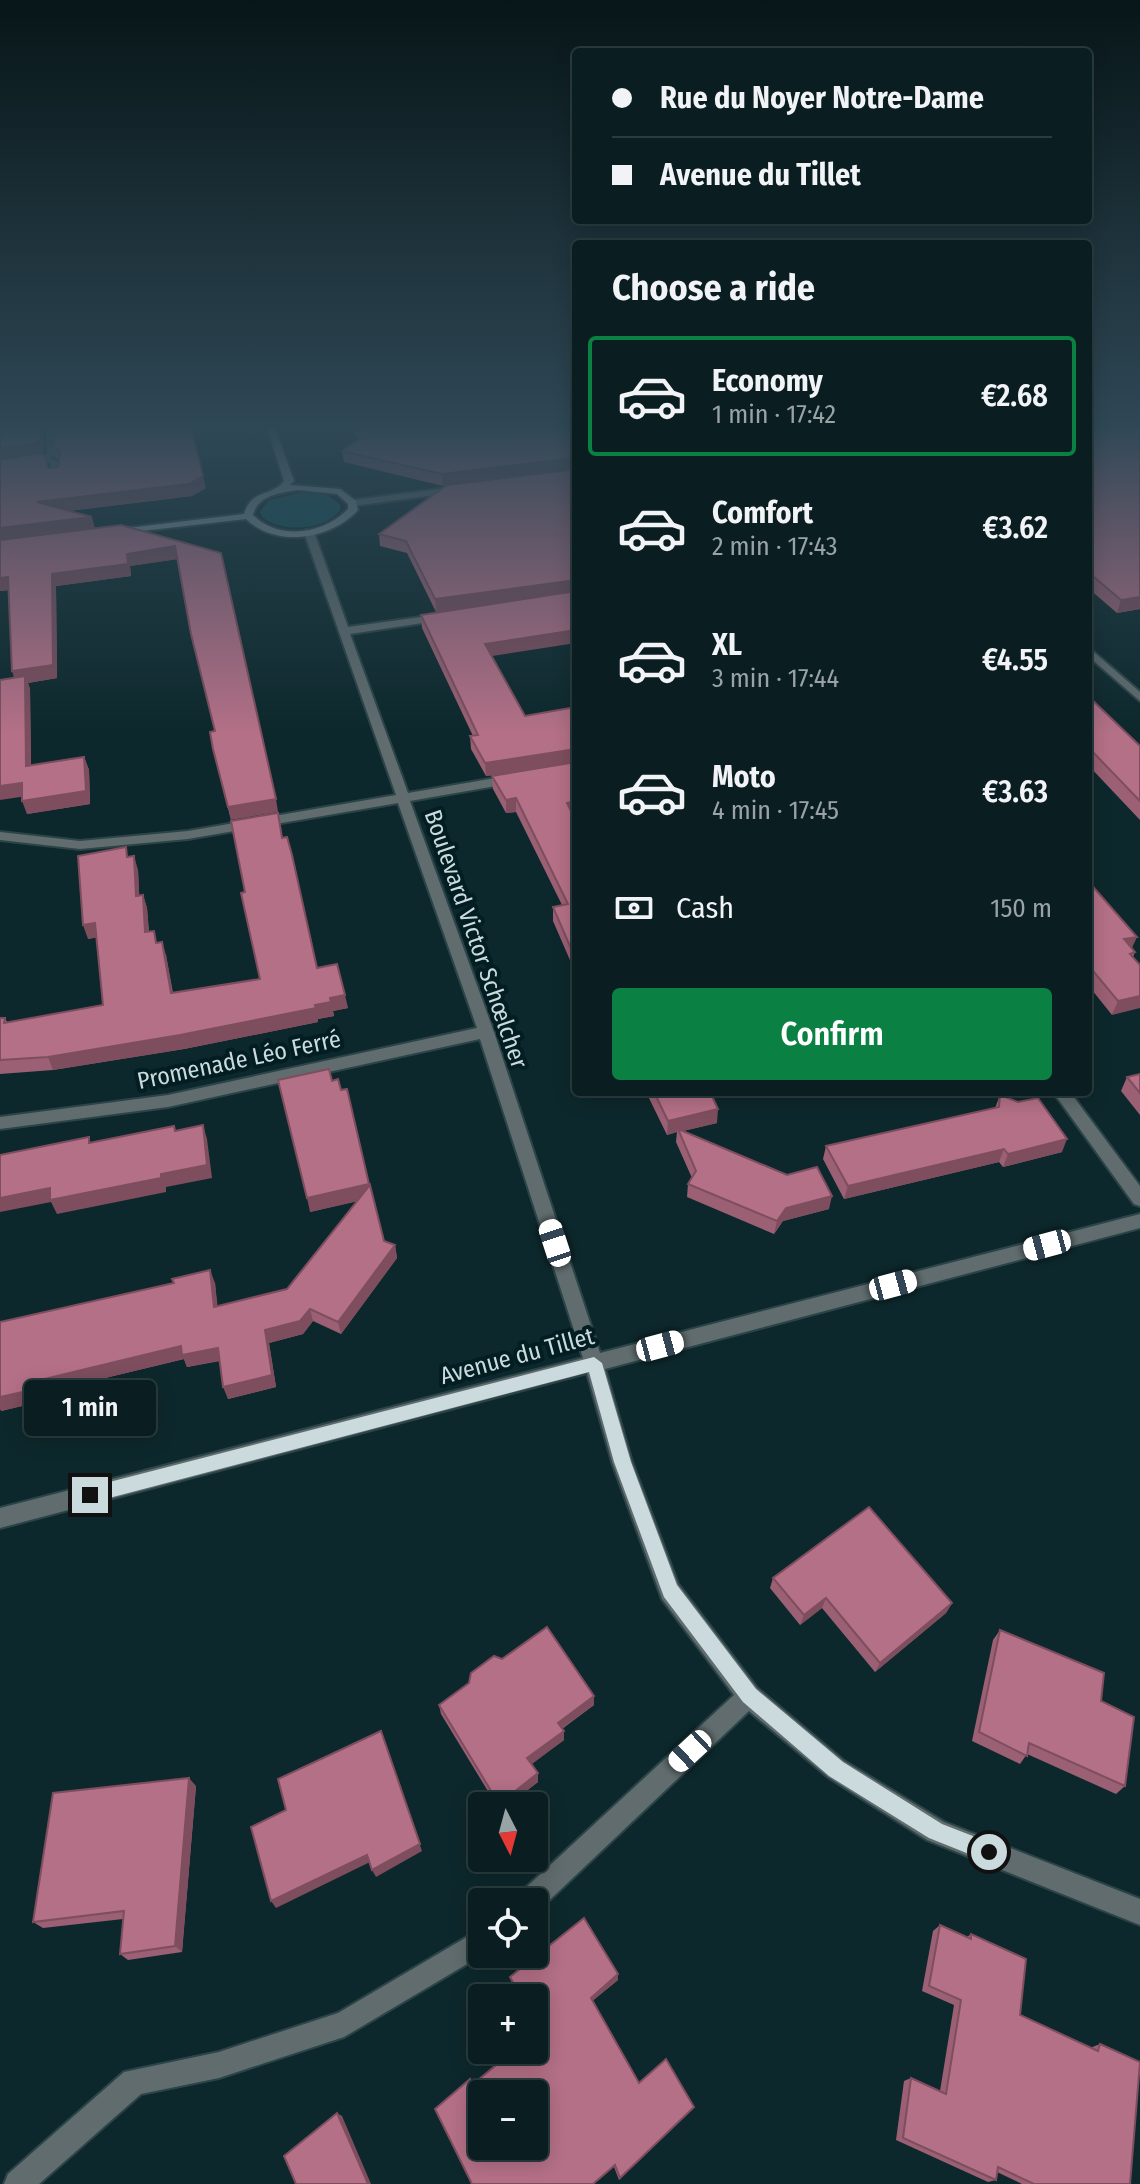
<!DOCTYPE html>
<html lang="en">
<head>
<meta charset="utf-8">
<style>
	body { margin:0; font-family:"Fira Sans Condensed",sans-serif; background:#13272a; color:#f1f3f6; height:100vh; display:flex; flex-direction:column; font-size:30px; white-space:nowrap }
	* { box-sizing:border-box; margin:0 }
	p { font-size:26px; color:#99a2a5 }
	.icon { flex:none; width:44px; height:44px; fill:none; stroke:currentColor; stroke-width:2; stroke-linecap:round; stroke-linejoin:round }
	.map { position:relative; flex:1; overflow:hidden }
	.drawer { position:absolute; left:572px; top:240px; width:520px; height:856px; display:flex; flex-direction:column; background:#0a1e21; border-radius:8px; box-shadow:0 4px 20px #0003,0 0 0 2px #2a3c3f }
	.drawer>* { flex:none }
	.hud { position:absolute; left:572px; top:48px; width:520px; height:176px; border-radius:8px; box-shadow:0 4px 20px #0003,0 0 0 2px #2a3c3f; display:grid; align-content:center; height:176px; padding:0 40px; background:#0a1e21 }
	.needle { width:52px; rotate:174deg }
	.fabs { position:absolute; left:468px; top:1792px; display:grid; gap:16px }
	.fabs a { display:grid; place-items:center; width:80px; height:80px; border-radius:8px; background:#0a1e21; box-shadow:0 4px 20px #0003,0 0 0 2px #2a3c3f; font-size:40px }
	.end { position:absolute; width:36px; height:36px; margin:-18px; border:10px solid #cbdadd; background:#111; box-shadow:0 0 0 4px #111 }
	.from { border-radius:50% }
	.bubble { position:absolute; height:56px; border-radius:8px; background:#0a1e21; box-shadow:0 4px 20px #0003,0 0 0 2px #2a3c3f; font-size:26px; font-weight:600; line-height:56px; text-align:center }
	.car { position:absolute; width:24px; height:48px; margin:-24px -12px; border-radius:10px; box-shadow:0 0 6px 2px #0007; background:linear-gradient(#fff 24%,#345 0 40%,#fff 0 76%,#345 0 86%,#fff 0) }
	.hud b { display:flex; align-items:center; gap:28px; height:76px; font-size:30px }
	.hud b+b { border-top:2px solid #2a3c3f }
	.hud i { width:20px; height:20px; background:#f1f3f6 }
	ul { padding:0; list-style:none }
	li { display:flex; align-items:center; gap:24px; height:120px; margin:0 16px 12px; padding:0 24px; border:4px solid transparent; border-radius:8px }
	li div { flex:1 }
	li b { display:block; font-size:30px }
	li em { font-style:normal; font-weight:600 }
	li.active { border-color:#0b8043 }
	li>.icon { width:72px; height:72px; stroke-width:1.5 }
	h2 { padding:0 40px; font-size:36px; line-height:96px }
	.pay { display:flex; align-items:center; gap:20px; height:88px; padding:0 40px; font-size:30px }
	.pay p { margin-inline-start:auto }
	.button { display:flex; gap:16px; margin-top:auto; padding:16px 40px }
	.button a { flex:1; height:92px; border-radius:8px; background:#0b8043; color:#fff; font-size:32px; font-weight:600; line-height:92px; text-align:center }
	.map>svg:first-child { display:block }
</style>
</head>
<body>
<div class="map">
<svg width="1140" height="2184" viewBox="0 0 1140 2184">
	<rect width="100%" height="100%" fill="#0d282c"/>
	<path fill="#0f5059" d="M 304,492 L 327,495 L 340,504 L 340,510 C 325,531 282,533 262,517 L 260,512 L 269,500 Z"/>
	<g fill="none" stroke-linecap="round" stroke-linejoin="round">
		<defs>
			<g id="minor">
				<path d="M 46,428 L 54,428 L 55,452 L 51,458 L 60,463 L 61,475 L 56,478 L 51,475 L 51,464 L 41,459 L 47,452 Z"/>
				<path d="M 306,530 L 314,532 L 348,627 L 443,614 L 448,617 L 443,620 L 350,634 L 408,793 L 513,775 L 519,779 L 513,783 L 410,801 L 494,1032 L 600,1353 L 1140,1214 L 1140,1228 L 605,1369 L 632,1462 L 678,1584 L 757,1688 L 844,1761 L 944,1822 L 1140,1899 L 1140,1925 L 927,1840 L 828,1777 L 749,1711 L 538,1911 L 534,1912 L 534,1902 L 517,1902 L 520,1893 L 734,1695 L 662,1599 L 612,1462 L 587,1373 L 0,1528 L 0,1508 L 583,1358 L 480,1039 L 168,1107 L 0,1129 L 0,1117 L 168,1095 L 477,1028 L 398,803 L 188,839 L 80,849 L 0,840 L 0,832 L 80,841 L 188,831 L 396,795 L 304,532 Z"/>
				<path d="M 1088,647 L 1140,692 L 1140,701 L 1088,656 Z"/>
				<path d="M 1053,1092 L 1070,1092 L 1140,1186 L 1140,1206 L 1134,1204 Z"/>
				<path d="M 482,1928 L 482,1954 L 484,1954 L 344,2037 L 219,2078 L 141,2094 L 39,2184 L 4,2184 L 8,2174 L 124,2072 L 219,2052 L 338,2013 Z"/>
			</g>
			<path id="tertiary" d="M 455,487 L 458,488 L 458,492 L 353,506 L 348,503 L 353,500 Z"/>
			<path id="secondary" d="M 267,428 L 275,428 L 294,481 L 290,485 L 340,489 L 356,501 L 358,510 C 331,540 276,548 246,519 L 116,534 L 116,530 L 119,529 L 244,514 C 252,488 272,497 284,481 ZM 298,490 L 337,494 L 348,504 L 348,509 C 324,534 279,541 253,515 C 258,495 280,493 298,490 Z"/>
		</defs>
		<use href="#minor" stroke="#2b4448" stroke-width="4"/>
		<use href="#tertiary" stroke="#2b4448" stroke-width="4"/>
		<use href="#secondary" stroke="#2b4448" stroke-width="4"/>
		<use href="#minor" fill="#606c6e" fill-rule="evenodd"/>
		<use href="#tertiary" fill="#606c6e" fill-rule="evenodd"/>
		<use href="#secondary" fill="#829599" fill-rule="evenodd"/>
	</g>
	<g fill="#9b6074">
		<path d="M 0,428 L 44,451 L 41,454 L 49,468 L 58,467 L 59,460 L 55,457 L 52,445 L 206,488 L 192,496 L 69,511 L 95,528 L 221,553 L 231,820 L 213,749 L 215,731 L 177,559 L 130,566 L 131,576 L 56,586 L 57,678 L 28,683 L 30,689 L 31,765 L 84,757 L 89,770 L 90,804 L 27,814 L 14,678 L 8,590 L 0,591 Z"/>
		<path d="M 354,428 L 576,428 L 492,656 L 576,821 L 576,974 L 553,921 L 553,907 L 562,905 L 516,812 L 506,813 L 493,789 L 492,776 L 532,769 L 486,776 L 471,749 L 470,736 L 473,736 L 422,628 L 421,615 L 498,603 L 436,612 L 407,553 L 380,546 L 379,534 L 455,484 L 443,486 L 344,462 L 342,451 L 358,440 L 355,434 Z"/>
		<path d="M 1088,428 L 1140,428 L 1140,609 L 1117,613 L 1088,588 Z"/>
		<path d="M 1088,696 L 1140,746 L 1140,820 L 1088,765 Z"/>
		<path d="M 283,838 L 317,968 L 348,1008 L 333,1011 L 334,1016 L 318,1019 L 318,1022 L 184,1049 L 53,1070 L 0,1074 L 0,1018 L 5,1018 L 7,1022 L 103,1005 L 97,937 L 88,939 L 129,857 L 138,870 L 139,895 L 143,895 L 147,908 L 149,932 L 166,955 L 173,993 L 260,979 L 245,892 Z"/>
		<path d="M 1088,881 L 1135,952 L 1133,957 L 1140,965 L 1112,1015 L 1088,985 Z"/>
		<path d="M 1140,1074 L 1140,1115 L 1121,1091 L 1127,1077 Z"/>
		<path d="M 332,1081 L 341,1090 L 370,1186 L 384,1241 L 395,1245 L 397,1258 L 341,1334 L 313,1321 L 303,1334 L 269,1343 L 276,1387 L 228,1399 L 220,1361 L 187,1367 L 184,1359 L 43,1393 L 43,1401 L 1,1411 L 0,1322 L 215,1283 L 217,1306 L 287,1289 L 357,1201 L 310,1212 Z"/>
		<path d="M 646,1092 L 710,1092 L 717,1123 L 683,1131 L 829,1209 L 783,1221 L 774,1234 L 687,1197 L 688,1184 L 692,1178 L 676,1142 L 677,1132 L 667,1135 Z"/>
		<path d="M 1000,1095 L 1018,1102 L 1062,1152 L 1003,1167 L 999,1162 L 844,1199 L 823,1159 L 826,1146 L 995,1108 Z"/>
		<path d="M 773,1578 L 952,1603 L 946,1613 L 875,1672 L 822,1608 L 800,1625 L 770,1588 Z"/>
		<path d="M 1000,1630 L 1101,1701 L 1125,1786 L 1116,1794 L 1027,1754 L 1020,1764 L 972,1741 L 993,1640 Z"/>
		<path d="M 439,1705 L 594,1705 L 562,1729 L 564,1731 L 564,1740 L 531,1764 L 538,1773 L 538,1782 L 507,1806 L 497,1806 L 441,1714 Z"/>
		<path d="M 196,1786 L 182,1952 L 128,1960 L 120,1954 L 123,1919 L 43,1928 L 33,1922 Z"/>
		<path d="M 940,1925 L 967,1937 L 971,1934 L 1020,2015 L 1090,2048 L 1100,2044 L 1130,2184 L 1022,2184 L 997,2172 L 996,2180 L 988,2182 L 896,2140 L 904,2081 L 911,2078 L 940,2091 L 954,2005 L 922,1991 L 933,1931 Z"/>
		<path d="M 510,1977 L 618,1980 L 592,2001 L 639,2083 L 694,2107 L 619,2180 L 614,2167 L 534,2023 L 534,1998 L 520,1998 L 512,1983 Z"/>
	</g>
	<g fill="#7e4e5e">
		<path d="M 41,428 L 44,428 L 44,451 L 41,454 L 0,462 L 0,449 Z"/>
		<path d="M 576,458 L 576,470 L 443,486 L 442,474 Z"/>
		<path d="M 203,476 L 206,488 L 192,496 L 41,514 L 37,502 Z"/>
		<path d="M 92,517 L 95,529 L 0,541 L 0,528 Z"/>
		<path d="M 175,546 L 178,559 L 130,566 L 131,576 L 56,586 L 57,678 L 28,683 L 30,689 L 31,779 L 26,766 L 16,684 L 12,671 L 52,574 L 127,554 Z"/>
		<path d="M 8,577 L 12,590 L 0,591 L 0,578 Z"/>
		<path d="M 576,580 L 576,593 L 436,612 L 435,599 Z"/>
		<path d="M 1140,597 L 1140,609 L 1117,613 L 1121,600 Z"/>
		<path d="M 576,630 L 576,643 L 486,657 L 485,644 Z"/>
		<path d="M 576,749 L 576,762 L 486,776 L 485,763 Z"/>
		<path d="M 84,757 L 89,770 L 90,804 L 27,814 L 22,801 Z"/>
		<path d="M 22,783 L 27,796 L 0,800 L 0,786 Z"/>
		<path d="M 516,798 L 516,812 L 506,813 L 506,800 Z"/>
		<path d="M 276,799 L 278,812 L 231,820 L 228,807 Z"/>
		<path d="M 576,801 L 576,814 L 567,816 L 567,803 Z"/>
		<path d="M 134,856 L 138,870 L 140,909 L 136,896 Z"/>
		<path d="M 143,895 L 147,908 L 150,946 L 145,932 Z"/>
		<path d="M 95,923 L 100,937 L 88,939 L 83,925 Z"/>
		<path d="M 1137,937 L 1131,950 L 1124,939 Z"/>
		<path d="M 162,942 L 166,955 L 175,1007 L 171,993 Z"/>
		<path d="M 345,995 L 348,1008 L 333,1011 L 334,1016 L 318,1019 L 318,1022 L 184,1049 L 53,1070 L 48,1057 L 315,1005 L 330,998 Z"/>
		<path d="M 1140,996 L 1140,1008 L 1112,1015 L 1118,1001 Z"/>
		<path d="M 718,1109 L 717,1123 L 679,1132 L 678,1129 L 677,1132 L 667,1135 L 668,1121 Z"/>
		<path d="M 203,1125 L 207,1139 L 212,1178 L 166,1187 L 166,1192 L 57,1214 L 51,1202 L 0,1212 L 0,1198 L 50,1188 L 161,1174 Z"/>
		<path d="M 1067,1139 L 1062,1152 L 1003,1167 L 1008,1154 Z"/>
		<path d="M 1004,1149 L 999,1162 L 844,1199 L 848,1186 Z"/>
		<path d="M 369,1184 L 372,1198 L 310,1212 L 307,1198 Z"/>
		<path d="M 832,1196 L 829,1209 L 783,1221 L 774,1234 L 777,1221 L 786,1208 Z"/>
		<path d="M 395,1245 L 397,1258 L 341,1334 L 338,1322 Z"/>
		<path d="M 210,1270 L 215,1283 L 219,1319 L 214,1307 Z"/>
		<path d="M 310,1309 L 313,1321 L 303,1334 L 269,1343 L 276,1387 L 228,1399 L 223,1387 L 265,1330 Z"/>
		<path d="M 181,1346 L 218,1348 L 223,1360 L 187,1367 L 184,1359 L 43,1393 L 43,1401 L 1,1411 L 0,1409 L 0,1397 L 36,1381 Z"/>
		<path d="M 826,1598 L 822,1608 L 800,1625 L 804,1615 Z"/>
		<path d="M 952,1603 L 946,1613 L 875,1672 L 880,1663 Z"/>
		<path d="M 594,1696 L 594,1705 L 558,1731 L 558,1723 Z"/>
		<path d="M 381,1731 L 422,1851 L 376,1877 L 372,1870 Z"/>
		<path d="M 564,1731 L 564,1740 L 528,1767 L 527,1758 Z"/>
		<path d="M 538,1773 L 538,1782 L 507,1806 L 499,1806 L 499,1804 Z"/>
		<path d="M 189,1778 L 196,1786 L 182,1952 L 175,1946 Z"/>
		<path d="M 367,1855 L 370,1862 L 276,1908 L 271,1901 Z"/>
		<path d="M 618,1974 L 618,1980 L 590,2003 L 591,1998 Z"/>
		<path d="M 337,2113 L 342,2116 L 371,2184 L 368,2184 Z"/>
	</g>
	<g fill="#b47087" stroke="#7e4e5e" stroke-width="2" fill-rule="evenodd">
		<path d="M 0,428 L 41,428 L 41,439 L 37,443 L 0,449 Z"/>
		<path d="M 54,428 L 191,428 L 203,476 L 189,484 L 37,502 L 92,517 L 0,528 L 0,460 L 40,453 L 45,455 L 48,468 L 58,467 L 60,452 L 52,445 L 55,440 Z"/>
		<path d="M 356,428 L 576,428 L 576,458 L 442,474 L 342,451 L 361,438 Z"/>
		<path d="M 1088,428 L 1140,428 L 1140,597 L 1121,600 L 1088,572 Z"/>
		<path d="M 576,469 L 576,580 L 435,599 L 406,541 L 379,534 L 447,485 Z"/>
		<path d="M 121,525 L 221,553 L 276,799 L 228,807 L 213,749 L 210,732 L 215,731 L 191,634 L 175,546 L 127,554 L 128,564 L 52,574 L 53,665 L 12,671 L 8,577 L 0,578 L 0,540 Z"/>
		<path d="M 576,591 L 576,630 L 485,644 L 525,716 L 576,707 L 576,749 L 485,763 L 470,736 L 478,735 L 421,615 Z"/>
		<path d="M 25,676 L 26,766 L 84,757 L 86,791 L 22,801 L 22,783 L 0,786 L 0,680 Z"/>
		<path d="M 1088,696 L 1140,746 L 1140,801 L 1088,747 Z"/>
		<path d="M 576,762 L 576,801 L 567,803 L 576,821 L 576,960 L 553,907 L 568,904 L 516,798 L 506,800 L 492,776 Z"/>
		<path d="M 278,813 L 282,838 L 287,837 L 292,855 L 317,968 L 337,964 L 345,995 L 330,998 L 331,1002 L 315,1005 L 316,1008 L 180,1035 L 48,1057 L 0,1060 L 0,1018 L 5,1018 L 4,1023 L 103,1005 L 95,923 L 83,925 L 78,856 L 126,847 L 127,857 L 134,856 L 136,896 L 143,895 L 145,932 L 154,931 L 156,943 L 162,942 L 171,993 L 260,979 L 241,893 L 245,892 L 231,821 Z"/>
		<path d="M 1088,881 L 1137,937 L 1124,939 L 1135,952 L 1130,954 L 1140,965 L 1140,996 L 1118,1001 L 1088,965 L 1088,963 L 1092,962 L 1088,957 Z"/>
		<path d="M 329,1069 L 332,1081 L 338,1079 L 341,1090 L 347,1089 L 369,1184 L 307,1198 L 278,1080 Z"/>
		<path d="M 1140,1074 L 1140,1093 L 1127,1077 Z"/>
		<path d="M 654,1092 L 710,1092 L 718,1109 L 668,1121 Z"/>
		<path d="M 1000,1095 L 1018,1102 L 1038,1098 L 1067,1139 L 1008,1154 L 1004,1149 L 848,1186 L 826,1146 L 999,1107 Z"/>
		<path d="M 203,1125 L 207,1165 L 161,1174 L 161,1178 L 50,1200 L 50,1188 L 0,1198 L 0,1155 L 89,1137 L 89,1143 L 174,1126 L 175,1131 Z"/>
		<path d="M 678,1129 L 787,1175 L 817,1167 L 832,1196 L 786,1208 L 777,1221 L 688,1184 L 696,1171 Z"/>
		<path d="M 370,1185 L 384,1241 L 395,1245 L 338,1322 L 310,1309 L 300,1321 L 265,1330 L 272,1375 L 223,1387 L 218,1348 L 182,1355 L 181,1346 L 36,1381 L 36,1389 L 0,1397 L 0,1322 L 174,1283 L 172,1279 L 210,1270 L 214,1307 L 287,1289 Z"/>
		<path d="M 869,1507 L 952,1603 L 880,1663 L 826,1598 L 804,1615 L 773,1578 Z"/>
		<path d="M 547,1627 L 594,1696 L 558,1723 L 564,1731 L 527,1758 L 538,1773 L 499,1804 L 439,1705 L 469,1683 L 471,1673 L 494,1656 L 502,1659 Z"/>
		<path d="M 1000,1630 L 1104,1673 L 1101,1701 L 1134,1717 L 1125,1786 L 1029,1743 L 1027,1756 L 979,1732 Z"/>
		<path d="M 381,1731 L 420,1844 L 372,1870 L 367,1855 L 271,1901 L 251,1827 L 286,1810 L 278,1779 Z"/>
		<path d="M 189,1778 L 175,1946 L 120,1954 L 124,1911 L 33,1922 L 53,1793 Z"/>
		<path d="M 584,1918 L 618,1974 L 591,1998 L 639,2083 L 666,2059 L 694,2107 L 620,2178 L 615,2165 L 593,2184 L 472,2184 L 435,2109 L 470,2079 L 472,2085 L 514,2050 L 534,2050 L 534,2033 L 539,2029 L 534,2020 L 534,1998 L 522,1998 L 510,1977 ZM 482,2094 L 534,2094 L 534,2146 L 482,2146 Z"/>
		<path d="M 940,1925 L 971,1939 L 971,1934 L 1026,1959 L 1020,2015 L 1098,2051 L 1100,2044 L 1140,2062 L 1130,2184 L 1034,2184 L 998,2167 L 996,2180 L 903,2138 L 911,2078 L 946,2094 L 961,2000 L 929,1986 Z"/>
		<path d="M 337,2113 L 368,2184 L 296,2184 L 284,2156 Z"/>
	</g>
	<linearGradient id="sky" x2="0" y2="1"><stop stop-color="#071618"/><stop offset="0.58" stop-color="#2f4856"/><stop offset="1" stop-color="#2f4856" stop-opacity="0"/></linearGradient>
	<rect width="1140" height="734" fill="url(#sky)"/>
	<path fill="#cbdadd" d="M 594,1357 L 602,1363 L 631,1462 L 677,1585 L 756,1689 L 843,1762 L 942,1824 L 996,1845 L 999,1852 L 996,1859 L 989,1862 L 929,1838 L 829,1776 L 743,1702 L 664,1597 L 614,1462 L 589,1372 L 90,1503 L 82,1495 L 90,1487 Z"/>
	<g text-anchor="middle" stroke-width="8" stroke-linejoin="round" paint-order="stroke">
		<g font-size="24" fill="#cbdadd" stroke="#031e23">
			<text transform="translate(476 939) rotate(71)" y="8">Boulevard Victor Schœlcher</text>
			<text transform="translate(239 1060) rotate(-12)" y="8">Promenade Léo Ferré</text>
			<text transform="translate(517 1356) rotate(-15)" y="8">Avenue du Tillet</text>
		</g>
	</g>
</svg>
<div class="fabs">
<a><svg class="needle" viewBox="-14 -14 28 28"><path d="M0-13l5 13h-10z" fill="#e53935"/><path d="M0 13l5-13h-10z" fill="#99a2a5"/></svg></a>
<a><svg class="icon" aria-label="locate" viewBox="0 0 24 24"><circle cx="12" cy="12" r="6"/><path d="M12 2v4M12 18v4M2 12h4M18 12h4"/></svg></a>
<a>+</a>
<a>−</a>
</div>
<i class="end from" style="left:989px;top:1852px"></i>
<i class="end" style="left:90px;top:1495px"></i>
<div class="bubble" style="left:24px;top:1380px;width:132px">1 min</div>
<i class="car" style="left:555px;top:1243px;rotate:342deg"></i>
<i class="car" style="left:1047px;top:1245px;rotate:255deg"></i>
<i class="car" style="left:893px;top:1285px;rotate:75deg"></i>
<i class="car" style="left:660px;top:1346px;rotate:75deg"></i>
<i class="car" style="left:690px;top:1751px;rotate:227deg"></i>
<div class="hud">
<b><i class="from"></i>Rue du Noyer Notre-Dame</b>
<b><i></i>Avenue du Tillet</b>
</div>
<section class="drawer">
<h2>Choose a ride</h2>
<ul>
<li class="active"><svg class="icon" aria-label="car" viewBox="0 0 24 24"><path d="M5 17H2v-5l4-1 3-4h7l3 4 3 1v5h-3M9 17h6M6 11h13"/><circle cx="7" cy="17" r="2"/><circle cx="17" cy="17" r="2"/></svg><div><b>Economy</b><p>1 min · 17:42</p></div><em>€2.68</em></li>
<li><svg class="icon" aria-label="car" viewBox="0 0 24 24"><path d="M5 17H2v-5l4-1 3-4h7l3 4 3 1v5h-3M9 17h6M6 11h13"/><circle cx="7" cy="17" r="2"/><circle cx="17" cy="17" r="2"/></svg><div><b>Comfort</b><p>2 min · 17:43</p></div><em>€3.62</em></li>
<li><svg class="icon" aria-label="car" viewBox="0 0 24 24"><path d="M5 17H2v-5l4-1 3-4h7l3 4 3 1v5h-3M9 17h6M6 11h13"/><circle cx="7" cy="17" r="2"/><circle cx="17" cy="17" r="2"/></svg><div><b>XL</b><p>3 min · 17:44</p></div><em>€4.55</em></li>
<li><svg class="icon" aria-label="car" viewBox="0 0 24 24"><path d="M5 17H2v-5l4-1 3-4h7l3 4 3 1v5h-3M9 17h6M6 11h13"/><circle cx="7" cy="17" r="2"/><circle cx="17" cy="17" r="2"/></svg><div><b>Moto</b><p>4 min · 17:45</p></div><em>€3.63</em></li>
</ul>
<div class="pay"><svg class="icon" aria-label="cash" viewBox="0 0 24 24"><path d="M3 7h18v10H3z"/><circle cx="12" cy="12" r="2"/></svg>Cash<p>150 m</p></div>
<div class="button"><a>Confirm</a></div>
</section>
</div>
</body>
</html>
